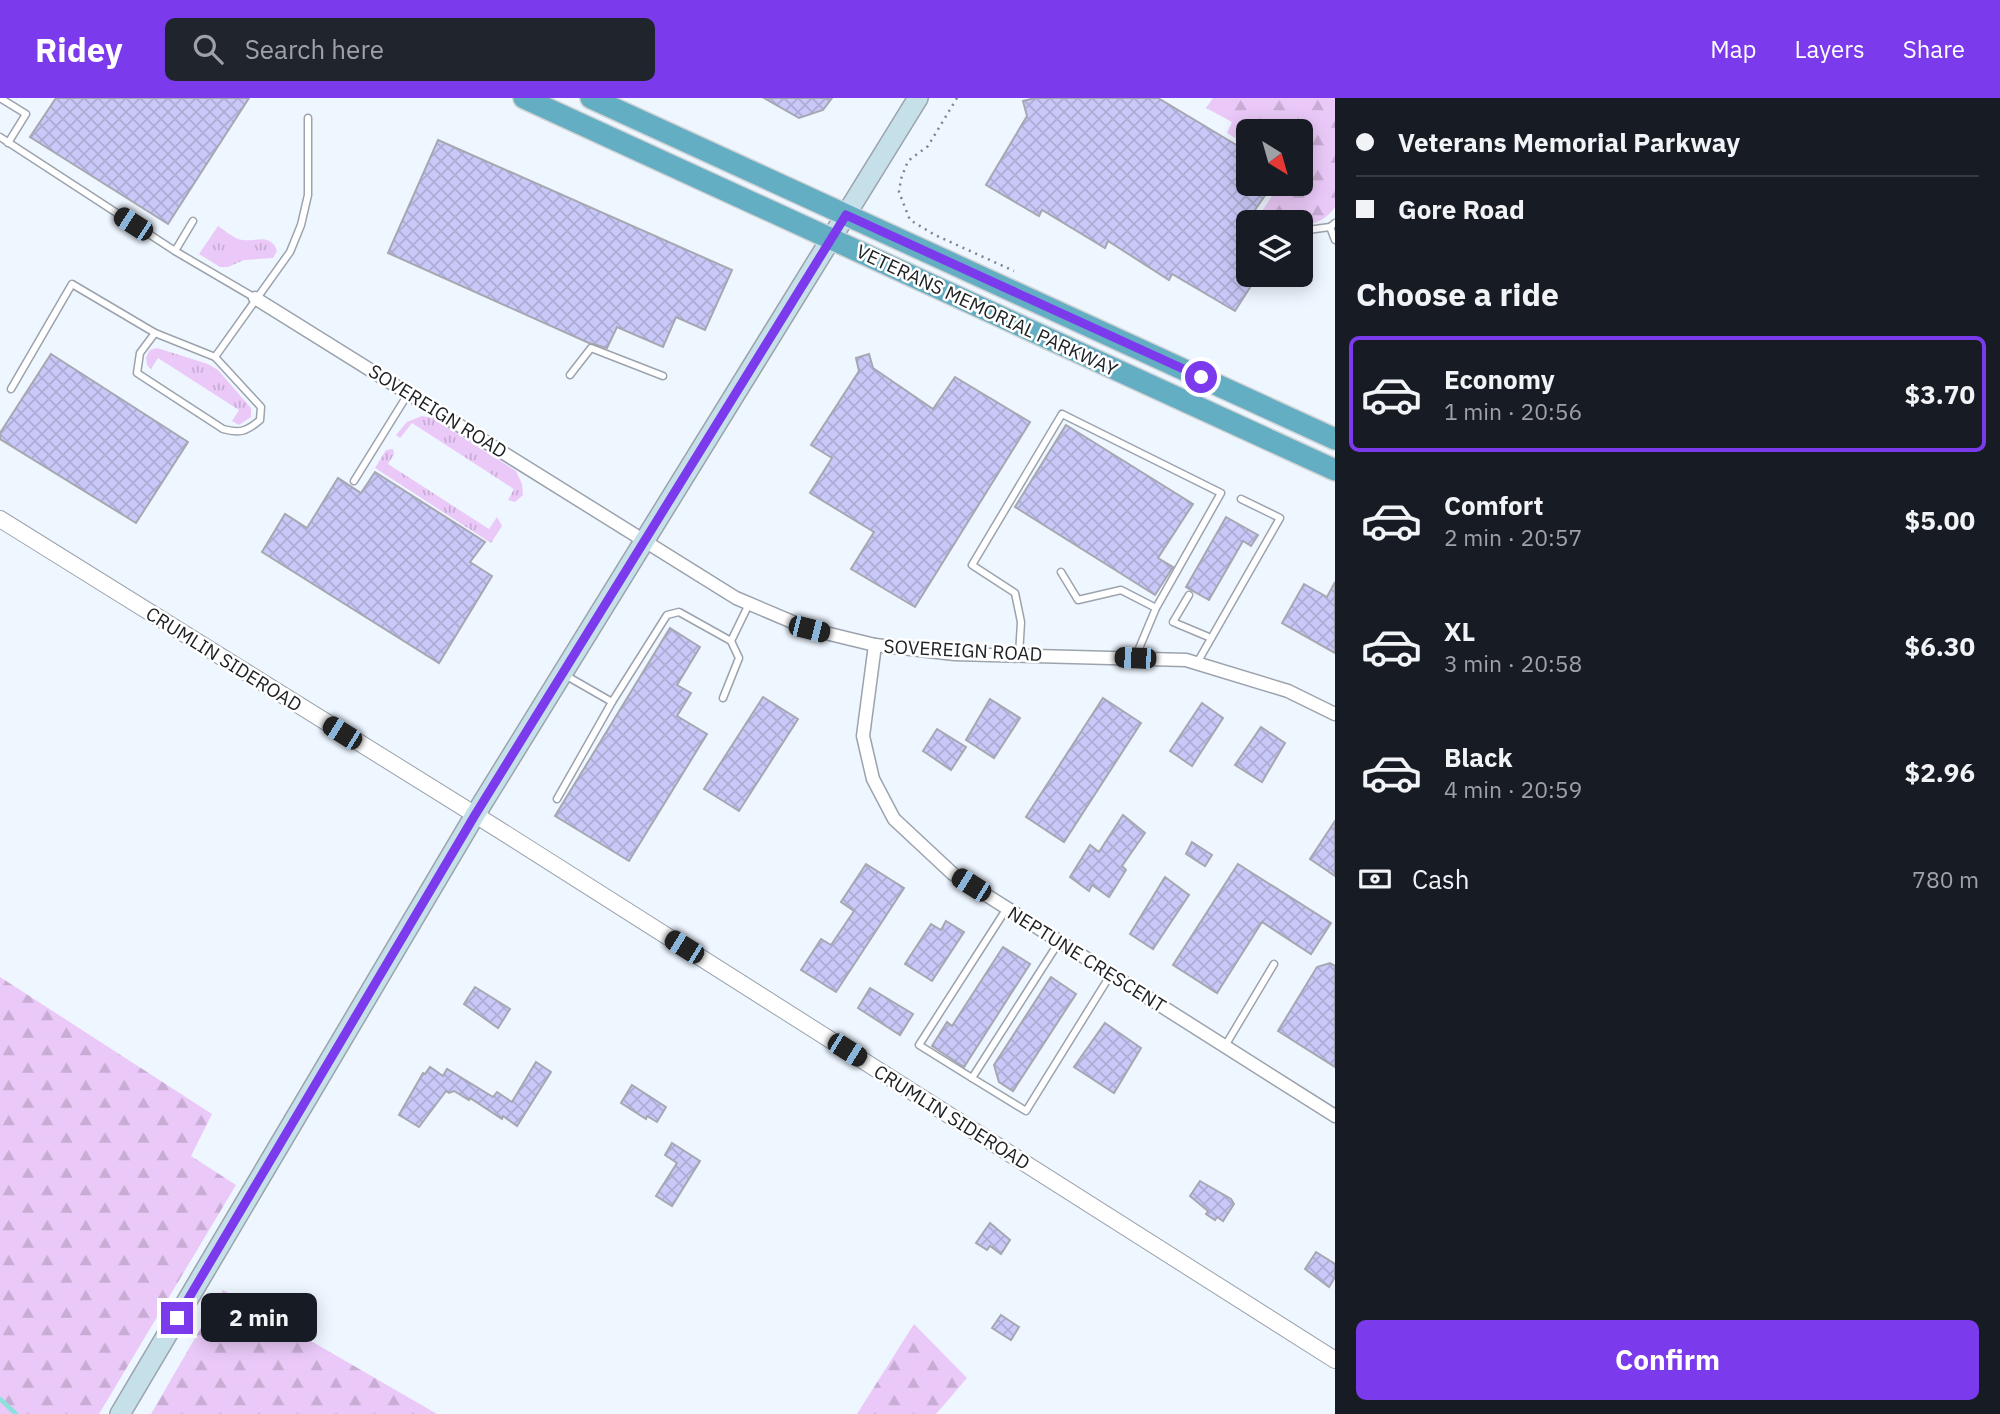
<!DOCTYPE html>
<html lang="en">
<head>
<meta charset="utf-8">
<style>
	body { margin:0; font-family:"IBM Plex Sans",sans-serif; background:#20242c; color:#f1f3f6; height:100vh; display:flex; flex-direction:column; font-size:26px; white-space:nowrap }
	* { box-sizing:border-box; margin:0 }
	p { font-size:23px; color:#9ea1a6 }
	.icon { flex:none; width:38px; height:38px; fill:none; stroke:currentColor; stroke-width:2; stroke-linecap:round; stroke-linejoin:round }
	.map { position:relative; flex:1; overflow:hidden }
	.details { display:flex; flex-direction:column; background:#171b24; width:665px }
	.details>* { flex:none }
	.hud { display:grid; align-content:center; height:154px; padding:0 21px; background:#171b24 }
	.needle { width:46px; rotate:143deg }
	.buttons { position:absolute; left:1236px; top:21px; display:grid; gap:14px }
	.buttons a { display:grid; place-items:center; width:77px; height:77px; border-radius:10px; background:#171b24; box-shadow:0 4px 18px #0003; font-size:35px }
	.end { position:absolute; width:32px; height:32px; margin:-16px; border:9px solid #7c3aed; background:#fff; box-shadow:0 0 0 4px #fff }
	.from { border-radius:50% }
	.bubble { position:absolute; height:49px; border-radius:10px; background:#171b24; box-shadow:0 4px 18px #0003; font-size:23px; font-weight:800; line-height:49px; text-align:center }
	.car { position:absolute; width:21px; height:42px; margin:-21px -10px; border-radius:9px; box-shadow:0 0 5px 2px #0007; background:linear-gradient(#222 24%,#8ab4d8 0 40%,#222 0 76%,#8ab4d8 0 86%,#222 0) }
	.hud b { display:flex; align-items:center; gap:24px; height:66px; font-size:26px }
	.hud b+b { border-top:2px solid #363941 }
	.hud i { width:18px; height:18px; background:#f1f3f6 }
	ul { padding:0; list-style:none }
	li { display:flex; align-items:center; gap:21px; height:116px; margin:0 14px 10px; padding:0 7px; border:4px solid transparent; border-radius:10px }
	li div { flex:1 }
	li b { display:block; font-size:26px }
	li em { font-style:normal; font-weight:800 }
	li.selected { border-color:#7c3aed }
	li>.icon { width:63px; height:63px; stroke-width:1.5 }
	h2 { padding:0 21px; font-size:32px; line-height:84px }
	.pay { display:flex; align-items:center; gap:18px; height:77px; padding:0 21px; font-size:26px }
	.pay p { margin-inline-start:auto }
	.action { display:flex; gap:14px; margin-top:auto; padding:14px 21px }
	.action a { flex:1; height:80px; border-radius:10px; background:#7c3aed; color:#fff; font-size:28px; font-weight:800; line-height:80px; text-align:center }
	header { display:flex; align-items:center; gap:42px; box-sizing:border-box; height:98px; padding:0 35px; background:#7c3aed; color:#fff }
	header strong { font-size:33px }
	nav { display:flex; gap:38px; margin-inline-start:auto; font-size:24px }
	.search { width:490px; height:63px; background:#20242c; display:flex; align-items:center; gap:18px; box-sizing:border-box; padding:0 24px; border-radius:10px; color:#9ea1a6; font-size:26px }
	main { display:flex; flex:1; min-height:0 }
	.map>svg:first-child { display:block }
</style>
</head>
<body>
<header>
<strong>Ridey</strong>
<div class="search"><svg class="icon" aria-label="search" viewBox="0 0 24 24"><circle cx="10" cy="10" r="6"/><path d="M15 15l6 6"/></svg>Search here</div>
<nav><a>Map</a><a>Layers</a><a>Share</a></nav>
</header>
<main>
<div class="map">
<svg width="1335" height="1316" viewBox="0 0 1335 1316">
	<defs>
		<pattern id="grass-tufts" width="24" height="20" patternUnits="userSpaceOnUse" patternTransform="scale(1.75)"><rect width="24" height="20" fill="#eac9f8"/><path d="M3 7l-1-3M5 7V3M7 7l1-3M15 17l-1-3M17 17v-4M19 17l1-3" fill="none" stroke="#c8acd4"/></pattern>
		<pattern id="forest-firs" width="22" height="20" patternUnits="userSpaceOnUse" patternTransform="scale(1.75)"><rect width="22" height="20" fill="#eac9f8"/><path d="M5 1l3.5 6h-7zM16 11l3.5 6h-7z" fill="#c8acd4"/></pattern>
		<pattern id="building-cross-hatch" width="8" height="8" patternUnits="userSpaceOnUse" patternTransform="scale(1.75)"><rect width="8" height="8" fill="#c8c9f8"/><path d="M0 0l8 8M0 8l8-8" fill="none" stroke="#acacd4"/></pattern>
	</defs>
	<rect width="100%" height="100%" fill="#eef6ff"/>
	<g fill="url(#grass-tufts)">
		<path d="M 218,128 C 224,132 231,138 238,141 C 253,146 270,133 277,153 L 273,160 L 244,162 L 228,169 L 220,169 L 199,156 Z"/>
		<path d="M 157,250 L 208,266 L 218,272 L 251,310 L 251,319 L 239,327 L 232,323 L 239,312 L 158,260 L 151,271 L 147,267 L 146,259 L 150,252 Z"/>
		<path d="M 422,318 L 433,320 L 516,373 L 522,386 L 523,397 L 515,404 L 508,402 L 514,391 L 412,325 L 400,340 L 396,337 L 407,324 Z"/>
		<path d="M 393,351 L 394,356 L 388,366 L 489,431 L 497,419 L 502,428 L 491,445 L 375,370 L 386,352 Z"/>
	</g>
	<g fill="url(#forest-firs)">
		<path d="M 1213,0 L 1335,0 L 1335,109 C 1328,120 1314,128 1300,127 L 1300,124 L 1279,124 L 1262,113 L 1280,86 L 1300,86 L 1300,33 L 1248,33 L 1248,48 L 1227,35 L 1232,24 L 1206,10 Z"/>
		<path d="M 0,879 L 212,1016 L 191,1058 L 236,1087 L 99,1316 L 0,1316 Z"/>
		<path d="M 223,1192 L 437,1316 L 151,1316 Z"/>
		<path d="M 914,1226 L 967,1280 L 936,1316 L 857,1316 Z"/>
	</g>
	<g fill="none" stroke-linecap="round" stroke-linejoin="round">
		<path stroke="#8ce1dc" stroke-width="4.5" d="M 0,1301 L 16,1316"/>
	</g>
	<g fill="url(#building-cross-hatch)" stroke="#a7a7b1" stroke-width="2">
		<path d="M 56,0 L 249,0 L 168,126 L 30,39 Z"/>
		<path d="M 764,0 L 832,0 L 823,12 L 799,20 Z"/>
		<path d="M 1035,0 L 1158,0 L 1248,54 L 1248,86 L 1273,86 L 1248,122 L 1248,177 L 1258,177 L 1235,213 L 1172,176 L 1169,182 L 1108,143 L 1105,150 L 1042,112 L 1039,118 L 986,87 L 1027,18 L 1023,3 Z"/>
		<path d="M 438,42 L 732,172 L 705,232 L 676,219 L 663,249 L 617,229 L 607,250 L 589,245 L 388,155 Z"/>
		<path d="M 51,256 L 188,344 L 136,425 L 0,341 L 0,335 Z"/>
		<path d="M 869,256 L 873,270 L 933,311 L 955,279 L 1030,324 L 915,509 L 851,471 L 874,434 L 810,395 L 832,360 L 811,347 L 859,273 L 856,260 Z"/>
		<path d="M 1066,327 L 1193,406 L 1158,460 L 1173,469 L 1155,497 L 1015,409 Z"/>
		<path d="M 375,374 L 485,444 L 470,464 L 492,478 L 439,565 L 262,454 L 285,416 L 307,430 L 338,380 L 361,395 Z"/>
		<path d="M 1226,419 L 1258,437 L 1251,448 L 1243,443 L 1209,502 L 1186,489 Z"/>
		<path d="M 1335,484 L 1335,555 L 1282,525 L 1304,486 L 1327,499 Z"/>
		<path d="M 670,530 L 700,549 L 677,587 L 691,595 L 677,618 L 707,636 L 629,763 L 555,718 Z"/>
		<path d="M 763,599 L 798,621 L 739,713 L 704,691 Z"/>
		<path d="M 1103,600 L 1141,625 L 1064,744 L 1026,719 Z"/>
		<path d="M 990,601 L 1020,620 L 994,660 L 966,642 Z"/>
		<path d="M 1202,605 L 1223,620 L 1192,668 L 1170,653 Z"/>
		<path d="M 1261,629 L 1285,645 L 1262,684 L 1235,667 Z"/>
		<path d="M 937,631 L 966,649 L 951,672 L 923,653 Z"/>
		<path d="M 1123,717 L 1145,735 L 1122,768 L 1126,772 L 1109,799 L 1092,787 L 1089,793 L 1070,779 L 1090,747 L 1099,754 Z"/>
		<path d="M 1335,723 L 1335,778 L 1310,761 Z"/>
		<path d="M 1192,744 L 1212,757 L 1205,768 L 1186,756 Z"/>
		<path d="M 866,766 L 904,790 L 836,894 L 801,872 L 821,841 L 831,847 L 854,813 L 841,804 Z"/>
		<path d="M 1238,766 L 1331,825 L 1311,856 L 1262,824 L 1217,895 L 1173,867 Z"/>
		<path d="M 1165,779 L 1189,797 L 1153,851 L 1130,836 Z"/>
		<path d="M 946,823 L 964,834 L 932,883 L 905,866 L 931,826 L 941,832 Z"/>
		<path d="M 1003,849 L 1030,866 L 964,969 L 932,948 L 947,924 L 952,928 Z"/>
		<path d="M 1330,865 L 1335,868 L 1335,969 L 1278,933 L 1317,869 Z"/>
		<path d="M 1051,879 L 1076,896 L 1013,993 L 999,984 L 994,967 Z"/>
		<path d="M 475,889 L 510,911 L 498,930 L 464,906 Z"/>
		<path d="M 870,890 L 913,916 L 900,937 L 858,910 Z"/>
		<path d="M 1105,925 L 1141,950 L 1114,995 L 1074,969 Z"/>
		<path d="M 536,964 L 551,974 L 517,1028 L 503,1018 L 502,1021 L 470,1000 L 469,1002 L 454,993 L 449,995 L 446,993 L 419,1029 L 399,1017 L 423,975 L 425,976 L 430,969 L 443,978 L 447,971 L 493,999 L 497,994 L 512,1004 Z"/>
		<path d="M 632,987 L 666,1009 L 657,1024 L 647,1018 L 646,1021 L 621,1005 Z"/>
		<path d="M 672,1045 L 700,1063 L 672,1108 L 656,1098 L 677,1065 L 665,1057 Z"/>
		<path d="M 1200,1083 L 1231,1101 L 1234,1106 L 1223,1123 L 1217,1119 L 1215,1122 L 1206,1116 L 1208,1113 L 1190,1098 Z"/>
		<path d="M 990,1125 L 1010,1142 L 1001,1156 L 990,1148 L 987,1152 L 976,1145 Z"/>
		<path d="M 1316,1154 L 1335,1166 L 1335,1179 L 1329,1189 L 1305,1171 Z"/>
		<path d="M 1001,1217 L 1019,1229 L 1011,1242 L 992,1230 Z"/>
	</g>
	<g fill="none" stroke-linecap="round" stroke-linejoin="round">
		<defs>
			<g id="service">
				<path d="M 0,0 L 26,16 L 8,45"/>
				<path d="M 0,39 L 175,153 L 255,200"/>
				<path d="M 1330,129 L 1335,142"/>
				<path d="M 1300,133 L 1330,129 L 1335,125"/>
				<path d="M 175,153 L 193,123"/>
				<path d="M 155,235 L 215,259 L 261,309 L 260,322 C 247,333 240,336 223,331 L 137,275 L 140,255 Z"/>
				<path d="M 215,259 L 290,154 L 301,127 L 308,97 L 308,20"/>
				<path d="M 570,277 L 591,250 L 663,278"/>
				<path d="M 11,291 L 72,186 L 155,235"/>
				<path d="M 354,383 L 408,296"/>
				<path d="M 1061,474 L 1078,502 L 1121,492 L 1156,510"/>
				<path d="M 1189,497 L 1173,524 L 1211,540"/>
				<path d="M 1019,557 L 1021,524 L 1015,495 L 972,467 L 1062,316 L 1221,395 L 1156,510 L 1135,560"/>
				<path d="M 1197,565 L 1280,420 L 1241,401"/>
				<path d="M 565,577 L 612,604"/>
				<path d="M 723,600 L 739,560 L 731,543 L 749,506"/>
				<path d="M 557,701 L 612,604 L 667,517 L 679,514 L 731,543"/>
				<path d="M 1059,844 L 972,980 L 1026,1013 L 1111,876"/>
				<path d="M 1225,948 L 1274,866"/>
				<path d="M 972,980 L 919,947 L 1007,810"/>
			</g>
			<g id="minor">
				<path d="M 255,200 L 736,500 L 809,531 L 875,547 L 955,556 L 1186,562 L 1288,593 L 1335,616"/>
				<path d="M 875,547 L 863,638 L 873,681 L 894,721 L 953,776 L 1335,1018"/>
			</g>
			<path id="tertiary" d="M 0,421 L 498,731 L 1335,1262"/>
			<path id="secondary" d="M 120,1316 L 475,717 L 918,0"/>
			<g id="trunk">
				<path d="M 524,0 L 1335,372"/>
				<path d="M 591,0 L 1335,341"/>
			</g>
		</defs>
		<use href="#service" stroke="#9ca3ac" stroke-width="9"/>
		<use href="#minor" stroke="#9ca3ac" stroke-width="15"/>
		<use href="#tertiary" stroke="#9ca3ac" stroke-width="18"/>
		<use href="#secondary" stroke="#9ca3ac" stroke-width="22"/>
		<use href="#trunk" stroke="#d2d3d4" stroke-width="24"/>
		<path stroke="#7e8489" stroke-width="2.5" stroke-dasharray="2 5" stroke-linecap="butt" d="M 957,0 L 928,48 L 908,63 L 901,81 L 899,94 L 910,122 L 935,137 L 1014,173"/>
		<use href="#service" stroke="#fff" stroke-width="6"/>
		<use href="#minor" stroke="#fff" stroke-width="12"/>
		<use href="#tertiary" stroke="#fff" stroke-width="16"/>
		<use href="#secondary" stroke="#c5e0e9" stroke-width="19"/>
		<use href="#trunk" stroke="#64aec4" stroke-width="21"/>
	</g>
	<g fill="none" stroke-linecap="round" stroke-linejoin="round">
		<path stroke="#7c3aed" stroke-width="9" d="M 177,1220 L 475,717 L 846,117 L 1201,279"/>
	</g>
	<g text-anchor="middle" stroke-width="5" stroke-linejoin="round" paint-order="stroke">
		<g font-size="19" fill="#202326" stroke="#fff">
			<text transform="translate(987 212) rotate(25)" y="7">VETERANS MEMORIAL PARKWAY</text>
			<text transform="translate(438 313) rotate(32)" y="7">SOVEREIGN ROAD</text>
			<text transform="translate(963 552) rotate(3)" y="7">SOVEREIGN ROAD</text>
			<text transform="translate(224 561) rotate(32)" y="7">CRUMLIN SIDEROAD</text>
			<text transform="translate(1087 861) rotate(32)" y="7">NEPTUNE CRESCENT</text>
			<text transform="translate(952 1019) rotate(32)" y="7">CRUMLIN SIDEROAD</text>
		</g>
	</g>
</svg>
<div class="buttons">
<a><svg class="needle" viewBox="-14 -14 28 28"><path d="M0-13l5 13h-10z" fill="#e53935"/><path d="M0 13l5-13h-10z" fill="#9ea1a6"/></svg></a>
<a><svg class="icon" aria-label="layers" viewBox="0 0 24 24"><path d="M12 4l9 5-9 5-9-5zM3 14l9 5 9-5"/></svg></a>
</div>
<i class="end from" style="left:1201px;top:279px"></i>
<i class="end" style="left:177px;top:1220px"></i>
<div class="bubble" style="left:201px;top:1195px;width:116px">2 min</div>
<i class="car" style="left:133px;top:126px;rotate:303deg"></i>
<i class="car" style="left:809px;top:531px;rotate:104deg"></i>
<i class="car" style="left:1135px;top:560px;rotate:272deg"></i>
<i class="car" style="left:342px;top:635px;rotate:302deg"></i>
<i class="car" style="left:971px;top:787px;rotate:302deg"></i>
<i class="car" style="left:684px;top:849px;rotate:302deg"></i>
<i class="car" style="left:847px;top:952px;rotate:122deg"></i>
</div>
<section class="details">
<div class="hud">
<b><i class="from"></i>Veterans Memorial Parkway</b>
<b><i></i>Gore Road</b>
</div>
<h2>Choose a ride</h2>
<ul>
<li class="selected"><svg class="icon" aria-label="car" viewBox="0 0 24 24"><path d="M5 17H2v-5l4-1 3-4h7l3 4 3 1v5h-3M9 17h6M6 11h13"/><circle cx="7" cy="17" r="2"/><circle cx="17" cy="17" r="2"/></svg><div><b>Economy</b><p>1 min · 20:56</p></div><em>$3.70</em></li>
<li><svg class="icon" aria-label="car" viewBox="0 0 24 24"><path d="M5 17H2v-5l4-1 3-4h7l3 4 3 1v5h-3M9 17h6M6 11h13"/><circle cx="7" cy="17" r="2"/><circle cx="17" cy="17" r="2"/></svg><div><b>Comfort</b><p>2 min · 20:57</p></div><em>$5.00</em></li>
<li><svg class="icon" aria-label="car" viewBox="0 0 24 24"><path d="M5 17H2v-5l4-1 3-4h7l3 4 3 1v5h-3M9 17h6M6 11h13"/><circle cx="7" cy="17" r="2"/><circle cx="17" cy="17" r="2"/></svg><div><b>XL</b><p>3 min · 20:58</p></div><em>$6.30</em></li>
<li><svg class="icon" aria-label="car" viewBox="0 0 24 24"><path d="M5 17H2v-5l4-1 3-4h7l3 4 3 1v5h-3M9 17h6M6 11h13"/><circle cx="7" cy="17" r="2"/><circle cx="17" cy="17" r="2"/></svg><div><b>Black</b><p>4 min · 20:59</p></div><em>$2.96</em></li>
</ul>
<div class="pay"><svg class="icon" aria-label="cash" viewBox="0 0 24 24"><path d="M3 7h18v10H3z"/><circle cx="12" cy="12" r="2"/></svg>Cash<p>780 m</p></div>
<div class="action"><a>Confirm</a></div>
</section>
</main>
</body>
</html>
